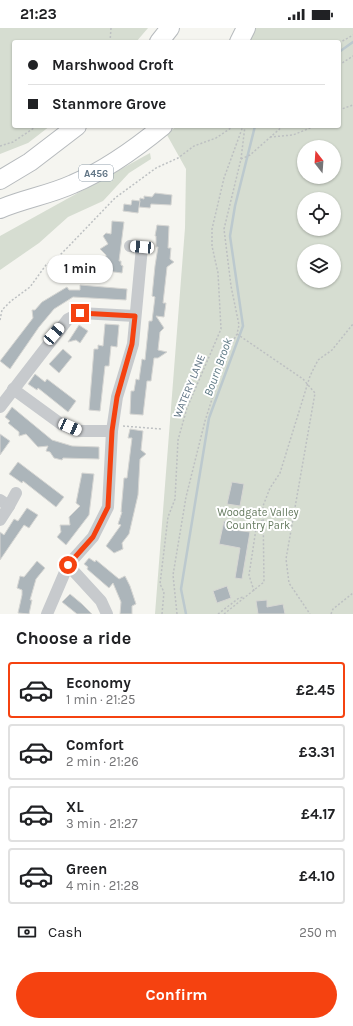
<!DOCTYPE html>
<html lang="en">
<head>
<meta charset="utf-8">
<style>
	body { margin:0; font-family:Karla,sans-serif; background:#f2f2f2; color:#202124; height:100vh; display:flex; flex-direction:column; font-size:15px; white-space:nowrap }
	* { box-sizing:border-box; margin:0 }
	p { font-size:13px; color:#757577 }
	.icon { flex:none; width:22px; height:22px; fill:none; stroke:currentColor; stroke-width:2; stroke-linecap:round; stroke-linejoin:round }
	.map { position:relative; height:586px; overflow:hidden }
	.sheet { display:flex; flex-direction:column; background:#fff; flex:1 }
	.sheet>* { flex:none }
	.top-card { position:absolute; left:12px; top:12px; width:329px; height:88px; border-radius:4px; box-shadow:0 1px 3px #0004; display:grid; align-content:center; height:88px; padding:0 16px; background:#fff }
	.needle { width:26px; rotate:343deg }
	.buttons { position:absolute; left:297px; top:112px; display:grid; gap:8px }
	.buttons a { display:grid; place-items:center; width:44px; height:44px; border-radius:50%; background:#fff; box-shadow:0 1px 3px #0004; font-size:20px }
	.end { position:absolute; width:18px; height:18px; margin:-9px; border:5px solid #f54210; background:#fff; box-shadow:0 0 0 2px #fff }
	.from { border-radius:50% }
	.bubble { position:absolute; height:28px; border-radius:14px; background:#fff; box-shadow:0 1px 3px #0004; font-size:13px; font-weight:700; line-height:28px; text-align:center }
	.car { position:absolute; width:12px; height:24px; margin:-12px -6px; border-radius:5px; box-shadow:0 0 3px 1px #0007; background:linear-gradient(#fff 24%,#345 0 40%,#fff 0 76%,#345 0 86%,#fff 0) }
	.top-card b { display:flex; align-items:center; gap:14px; height:38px; font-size:15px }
	.top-card b+b { border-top:1px solid #e0e0e0 }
	.top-card i { width:10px; height:10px; background:#202124 }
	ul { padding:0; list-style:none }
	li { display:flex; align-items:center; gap:12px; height:56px; margin:0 8px 6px; padding:0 8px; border:2px solid #e0e0e0; border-radius:4px }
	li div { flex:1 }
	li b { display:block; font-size:15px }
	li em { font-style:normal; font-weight:700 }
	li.on { border-color:#f54210 }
	li>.icon { width:36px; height:36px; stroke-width:1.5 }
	h2 { padding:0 16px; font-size:18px; line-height:48px }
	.pay { display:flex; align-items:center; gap:10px; height:44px; padding:0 16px; font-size:15px }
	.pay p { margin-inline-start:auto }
	.button { display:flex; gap:8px; margin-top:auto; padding:8px 16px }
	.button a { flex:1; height:46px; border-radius:24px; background:#f54210; color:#fff; font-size:16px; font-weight:700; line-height:46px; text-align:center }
	.status { display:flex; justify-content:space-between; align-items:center; height:28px; padding:0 20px; background:#fff; direction:ltr }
	.status svg { height:11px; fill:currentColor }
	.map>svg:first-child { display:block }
</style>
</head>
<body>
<div class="status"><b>21:23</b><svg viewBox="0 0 49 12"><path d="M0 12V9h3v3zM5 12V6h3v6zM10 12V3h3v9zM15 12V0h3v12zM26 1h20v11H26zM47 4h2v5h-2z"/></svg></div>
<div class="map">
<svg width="353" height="586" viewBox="0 0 353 586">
	<rect width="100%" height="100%" fill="#f5f5f0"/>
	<g fill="#d6ddd1" fill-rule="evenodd">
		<path d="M 0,0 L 148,0 L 136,14 L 14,14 L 14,98 L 50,98 L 28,115 L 0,126 Z"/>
		<path d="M 254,0 L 353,0 L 353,586 L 155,586 L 185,200 L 186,141 L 167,107 L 176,98 L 339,98 L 339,14 L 246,14 ZM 304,119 L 334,119 L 334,149 L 304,149 ZM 304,171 L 334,171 L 334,201 L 304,201 ZM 304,223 L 334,223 L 334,253 L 304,253 Z"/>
		<path d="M 150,125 L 151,131 L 129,145 L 103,173 L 68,189 L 39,215 L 0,242 L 0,208 Z"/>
	</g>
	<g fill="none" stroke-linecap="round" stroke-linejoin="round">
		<g stroke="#bcc9ce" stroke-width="2.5">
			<path d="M 339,24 L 353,14"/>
			<path d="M 186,586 L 181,561 L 209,390 L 243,298 L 230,208 L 235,178 L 255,98"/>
		</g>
	</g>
	<g fill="#acb5ba" stroke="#d6d6d3">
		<path d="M 155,165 L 172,167 L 171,177 L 151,176 L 150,180 L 139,179 L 140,170 L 144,171 L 144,168 L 152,169 Z"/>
		<path d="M 132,172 L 140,173 L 138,185 L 123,183 L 124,176 L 131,177 Z"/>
		<path d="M 112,193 L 124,194 L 119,233 L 121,233 L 121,237 L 123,238 L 122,245 L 106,243 L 106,227 L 100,221 L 108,216 L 103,208 L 106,205 L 111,206 Z"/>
		<path d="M 157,197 L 169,198 L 168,220 L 171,220 L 170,231 L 174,234 L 167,239 L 163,275 L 166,275 L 164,289 L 156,288 L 164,300 L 160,304 L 158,322 L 167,324 L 158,330 L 154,330 L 151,353 L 147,353 L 143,387 L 130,386 L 131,363 L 134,363 L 136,351 L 139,352 L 142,331 L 145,332 L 149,293 L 152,293 L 155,269 L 152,268 L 155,238 L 158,219 L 156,219 L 156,208 L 155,208 Z"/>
		<path d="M 80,257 L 127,261 L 126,272 L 73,269 L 54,281 L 39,299 L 10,341 L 0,333 L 33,290 L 32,282 L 35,282 L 42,274 L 67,259 L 69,262 L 80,262 Z"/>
		<path d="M 105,296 L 119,297 L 117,319 L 111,318 L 109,338 L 105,338 L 100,383 L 89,382 L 94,321 L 98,321 L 98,317 L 103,318 Z"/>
		<path d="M 79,297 L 88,303 L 80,315 L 76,312 L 68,314 Z"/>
		<path d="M 63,321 L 72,329 L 59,345 L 49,336 Z"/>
		<path d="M 35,346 L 45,354 L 47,351 L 76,373 L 68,384 L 38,360 L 37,362 L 28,356 Z"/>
		<path d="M 12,379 L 52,412 L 72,418 L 99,419 L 99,431 L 63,430 L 62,432 L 54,430 L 50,424 L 46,423 L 48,418 L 38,419 L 26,406 L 19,408 L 19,404 L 8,395 L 10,393 L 5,389 Z"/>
		<path d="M 130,401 L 143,403 L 141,422 L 146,426 L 140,431 L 138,467 L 129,506 L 122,515 L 123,521 L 114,525 L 106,518 L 121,497 L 118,496 L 122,484 L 121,484 L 124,450 L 127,450 L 132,410 L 128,410 Z"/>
		<path d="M 0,406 L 10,413 L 0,427 Z"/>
		<path d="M 18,434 L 64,469 L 56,479 L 23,453 L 22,455 L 9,446 Z"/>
		<path d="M 82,445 L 94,446 L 89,487 L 66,517 L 57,509 L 61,504 L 60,497 L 70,497 L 69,489 L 80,478 L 76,475 Z"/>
		<path d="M 232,454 L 244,456 L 240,478 L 227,476 Z"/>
		<path d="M 27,480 L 38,487 L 29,500 L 24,497 L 0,532 L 0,504 L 4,507 L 14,491 L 18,493 Z"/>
		<path d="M 224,493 L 237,495 L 235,502 L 250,504 L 242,551 L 235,550 L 240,520 L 219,516 Z"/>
		<path d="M 89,530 L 95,534 L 96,532 L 119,551 L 125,548 L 130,558 L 136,576 L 132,578 L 132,586 L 120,586 L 121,574 L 113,555 L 109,560 L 87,541 L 88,539 L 84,536 Z"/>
		<path d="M 37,533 L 45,540 L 36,551 L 30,572 L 32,572 L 29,586 L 18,585 L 22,567 L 22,562 L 17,560 L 20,548 L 24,549 Z"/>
		<path d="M 227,558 L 231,570 L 217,575 L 213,563 Z"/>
		<path d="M 70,566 L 82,576 L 92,586 L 77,586 L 62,574 Z"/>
		<path d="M 267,572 L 267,579 L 283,576 L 285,586 L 258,586 L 256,573 Z"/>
	</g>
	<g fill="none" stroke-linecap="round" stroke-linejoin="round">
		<defs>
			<g id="highway">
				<path d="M 159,14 L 170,0"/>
				<path d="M 239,14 L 246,0"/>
				<path d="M 0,152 L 30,134 L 77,98"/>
				<path d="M 0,181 C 23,171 49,167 73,156 C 106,142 135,121 163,98"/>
			</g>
		</defs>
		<use href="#highway" stroke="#b6babd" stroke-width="20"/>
		<g stroke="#bdc0c2" stroke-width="1.5" stroke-dasharray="2 2" stroke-linecap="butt">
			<path d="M 110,14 L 111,0"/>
			<path d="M 339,15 L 353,7"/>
			<path d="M 339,37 L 353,28"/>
			<path d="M 339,82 L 353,77"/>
			<path d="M 270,109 L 293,107 L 315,98"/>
			<path d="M 0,118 L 13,114 L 37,98"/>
			<path d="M 241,131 L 250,127 L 283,98"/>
			<path d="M 0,292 L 2,282 L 11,273 L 30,259 L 46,237 L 56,231 L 68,219 L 115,170 L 156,140 L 178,130 L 194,118 L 216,110 L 234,98"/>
			<path d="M 237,306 L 303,351 L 315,365 L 286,531 L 289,555 L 310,586"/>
			<path d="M 123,398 L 161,401"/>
			<path d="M 254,563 L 249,547 L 256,501 L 263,491"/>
			<path d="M 162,586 L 164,564 L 160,556 L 168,489 L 175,471 L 178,412 L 187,380 L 221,301 L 218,245 L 212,218 L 212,201 L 224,150 L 243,98"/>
			<path d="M 177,586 L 173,547 L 186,469 L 205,393 L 227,324 L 237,306 L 239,297 L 231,258 L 224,201 L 241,131 L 245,98"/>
			<path d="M 218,586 L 239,570 L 244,569"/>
			<path d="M 224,586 L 264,554 L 263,478 L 270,460 L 280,445 L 310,348 L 318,332 L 332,322 L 353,296"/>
			<path d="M 331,586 L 333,581 L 353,565"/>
		</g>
		<g stroke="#c7cacd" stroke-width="12">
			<path d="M 13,361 L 61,396 L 79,403 L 112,403"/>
			<path d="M 0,379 L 68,291 L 80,285 L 135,288"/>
			<path d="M 0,472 L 9,478 L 16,465"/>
			<path d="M 0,492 L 9,478"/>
			<path d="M 68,537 L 101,573 L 107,586"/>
			<path d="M 47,586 L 68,537 L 93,509 L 108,479 L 112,403 L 117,369 L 133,316 L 142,219 L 130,218"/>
		</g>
		<use href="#highway" stroke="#fff" stroke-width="18"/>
	</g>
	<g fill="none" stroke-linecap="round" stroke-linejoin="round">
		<path stroke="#f54210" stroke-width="5" d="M 68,537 L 93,509 L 108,479 L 112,403 L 117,369 L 132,316 L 135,288 L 80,285"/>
	</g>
	<g text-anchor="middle" stroke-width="4" stroke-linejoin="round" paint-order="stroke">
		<rect fill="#fff" stroke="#909eaa" stroke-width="1" x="79" y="137" width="34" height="16" rx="3"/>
		<g font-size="10" font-weight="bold" fill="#617585">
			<text x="96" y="149">A456</text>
		</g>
		<g font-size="11" fill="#617585" stroke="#fff">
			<text transform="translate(189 358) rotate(-68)" y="4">WATERY LANE</text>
		</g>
		<g font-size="11" fill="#667b60" stroke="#fff">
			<text x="258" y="488">Woodgate Valley<tspan x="258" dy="13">Country Park</tspan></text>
		</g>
		<g font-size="12" font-style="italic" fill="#5c7883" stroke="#fff">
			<text transform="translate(218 339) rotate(-70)" y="4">Bourn Brook</text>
		</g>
	</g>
</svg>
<div class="buttons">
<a><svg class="needle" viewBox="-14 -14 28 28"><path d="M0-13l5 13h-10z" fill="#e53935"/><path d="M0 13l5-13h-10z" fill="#757577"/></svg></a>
<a><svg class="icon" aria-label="locate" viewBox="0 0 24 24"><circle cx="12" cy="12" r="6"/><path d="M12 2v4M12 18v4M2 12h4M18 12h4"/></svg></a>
<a><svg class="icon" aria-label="layers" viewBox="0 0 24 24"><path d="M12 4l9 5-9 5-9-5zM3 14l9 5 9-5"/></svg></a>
</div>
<i class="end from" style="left:68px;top:537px"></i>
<i class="end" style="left:80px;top:285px"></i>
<div class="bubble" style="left:47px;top:227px;width:66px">1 min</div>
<i class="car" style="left:142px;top:219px;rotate:275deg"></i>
<i class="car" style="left:54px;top:306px;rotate:41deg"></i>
<i class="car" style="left:70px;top:399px;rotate:114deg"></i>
<div class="top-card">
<b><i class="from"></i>Marshwood Croft</b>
<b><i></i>Stanmore Grove</b>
</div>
</div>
<section class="sheet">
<h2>Choose a ride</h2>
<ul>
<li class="on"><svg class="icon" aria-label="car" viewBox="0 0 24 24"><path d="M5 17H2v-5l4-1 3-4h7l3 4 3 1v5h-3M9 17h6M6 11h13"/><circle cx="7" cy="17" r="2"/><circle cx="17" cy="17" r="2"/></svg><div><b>Economy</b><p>1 min · 21:25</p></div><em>£2.45</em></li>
<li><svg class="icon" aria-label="car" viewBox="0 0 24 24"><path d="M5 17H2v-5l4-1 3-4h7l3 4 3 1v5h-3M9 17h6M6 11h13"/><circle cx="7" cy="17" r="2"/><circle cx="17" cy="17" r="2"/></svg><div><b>Comfort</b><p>2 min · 21:26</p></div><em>£3.31</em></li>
<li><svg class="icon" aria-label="car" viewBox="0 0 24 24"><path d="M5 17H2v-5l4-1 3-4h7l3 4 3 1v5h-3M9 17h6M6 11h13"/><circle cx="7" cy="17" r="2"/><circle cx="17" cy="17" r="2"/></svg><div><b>XL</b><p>3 min · 21:27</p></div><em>£4.17</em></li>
<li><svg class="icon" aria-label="car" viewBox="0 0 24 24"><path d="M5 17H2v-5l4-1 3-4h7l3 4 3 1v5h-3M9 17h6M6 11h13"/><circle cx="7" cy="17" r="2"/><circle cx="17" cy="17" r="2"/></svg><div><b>Green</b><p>4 min · 21:28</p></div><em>£4.10</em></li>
</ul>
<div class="pay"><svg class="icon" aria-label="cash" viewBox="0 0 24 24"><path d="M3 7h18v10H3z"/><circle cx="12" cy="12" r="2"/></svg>Cash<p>250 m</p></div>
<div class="button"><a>Confirm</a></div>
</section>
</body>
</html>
